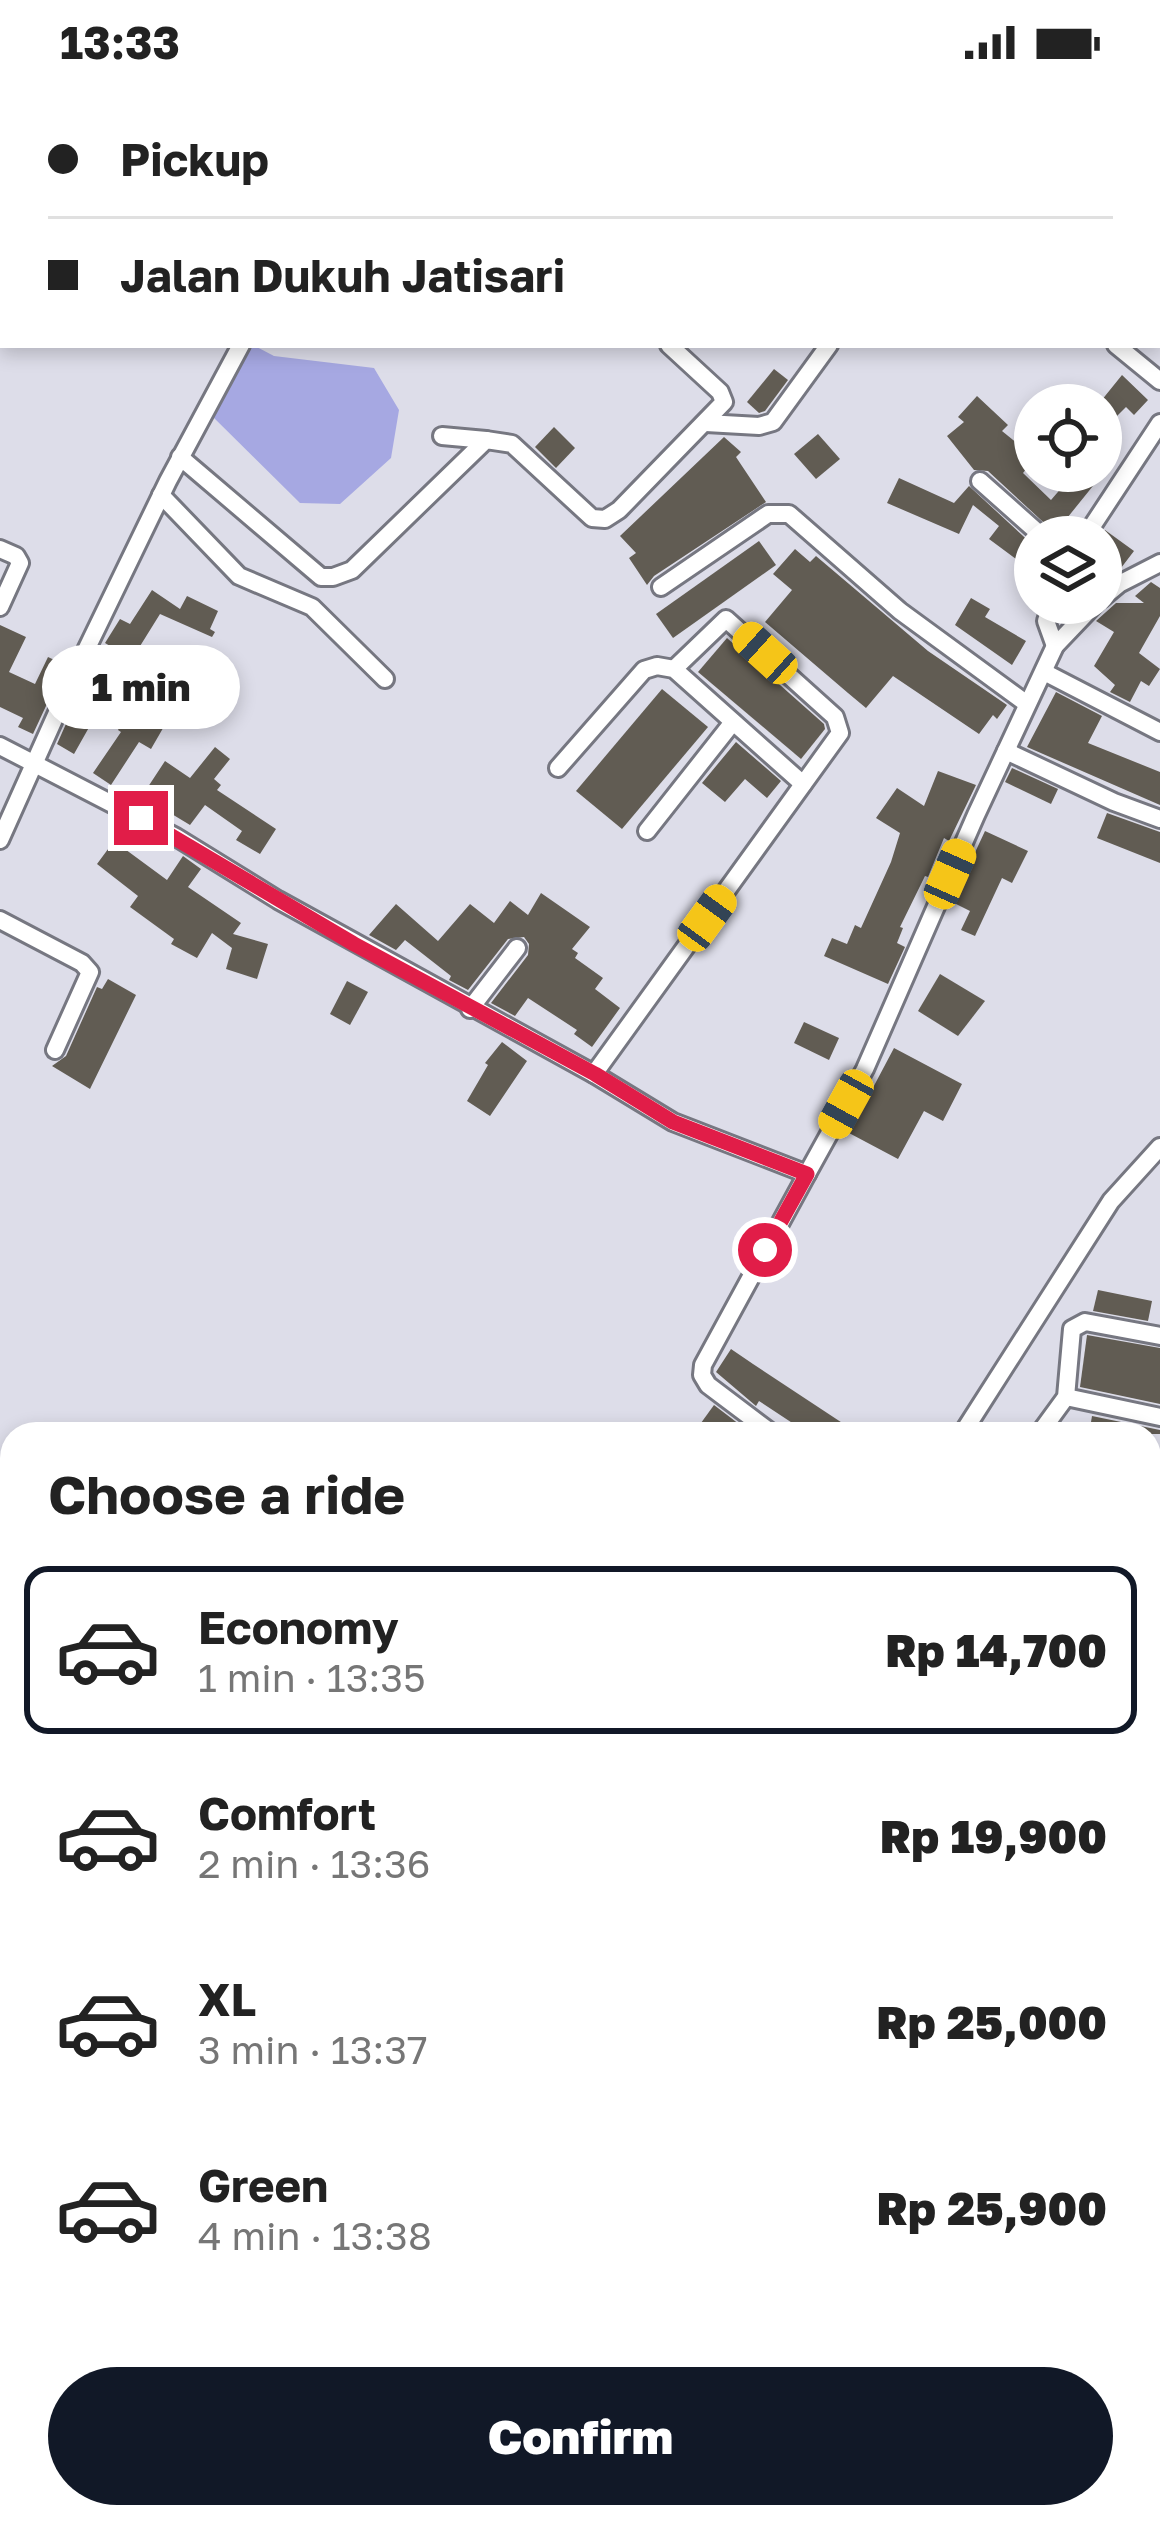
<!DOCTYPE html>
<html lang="en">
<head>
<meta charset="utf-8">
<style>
	body { margin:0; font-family:"Golos Text",sans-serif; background:#f6f6f6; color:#222; height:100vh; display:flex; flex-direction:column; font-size:45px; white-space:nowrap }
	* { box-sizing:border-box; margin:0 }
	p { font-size:39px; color:#767676 }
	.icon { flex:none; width:66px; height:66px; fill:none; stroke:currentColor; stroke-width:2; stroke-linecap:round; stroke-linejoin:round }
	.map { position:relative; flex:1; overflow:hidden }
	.drawer { position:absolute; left:0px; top:1338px; width:1161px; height:1107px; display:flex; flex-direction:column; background:#fff; border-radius:36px 36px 0 0; box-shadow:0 6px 18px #0003 }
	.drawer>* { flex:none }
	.top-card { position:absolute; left:0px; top:0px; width:1161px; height:264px; box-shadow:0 6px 18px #0003; display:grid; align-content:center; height:264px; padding:0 48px; background:#fff }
	.fabs { position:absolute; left:1014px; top:300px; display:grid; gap:24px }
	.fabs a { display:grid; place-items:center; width:108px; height:108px; border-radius:50%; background:#fff; box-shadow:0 6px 18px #0003; font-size:60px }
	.end { position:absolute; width:54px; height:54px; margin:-27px; border:15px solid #e11d48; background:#fff; box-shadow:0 0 0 6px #fff }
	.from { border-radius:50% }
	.bubble { position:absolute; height:84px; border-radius:42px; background:#fff; box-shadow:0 6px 18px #0003; font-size:39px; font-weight:800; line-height:84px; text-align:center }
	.car { position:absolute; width:36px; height:72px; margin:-36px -18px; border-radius:15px; box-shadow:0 0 9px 3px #0007; background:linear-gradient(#f5c518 24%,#345 0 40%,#f5c518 0 76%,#345 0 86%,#f5c518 0) }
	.top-card b { display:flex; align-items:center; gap:42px; height:114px; font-size:45px }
	.top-card b+b { border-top:3px solid #e0e0e0 }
	.top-card i { width:30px; height:30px; background:#222 }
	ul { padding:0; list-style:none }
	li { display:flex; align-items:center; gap:36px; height:168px; margin:0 24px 18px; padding:0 24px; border:6px solid transparent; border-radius:24px }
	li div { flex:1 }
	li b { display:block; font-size:45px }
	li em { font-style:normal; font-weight:800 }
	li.current { border-color:#111827 }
	li>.icon { width:108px; height:108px; stroke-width:1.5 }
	h2 { padding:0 48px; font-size:54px; line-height:144px }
	.cta { display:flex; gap:24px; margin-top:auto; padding:24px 48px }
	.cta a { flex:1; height:138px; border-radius:72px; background:#111827; color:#fff; font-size:48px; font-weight:800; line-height:138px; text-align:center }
	.status { display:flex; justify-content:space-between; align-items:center; height:84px; padding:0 60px; background:#fff; direction:ltr }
	.status svg { height:33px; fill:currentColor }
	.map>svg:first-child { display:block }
</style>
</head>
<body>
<div class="status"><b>13:33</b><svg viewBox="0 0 49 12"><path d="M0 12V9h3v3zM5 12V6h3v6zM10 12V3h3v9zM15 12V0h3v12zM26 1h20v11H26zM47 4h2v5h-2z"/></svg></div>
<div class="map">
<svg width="1160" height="2444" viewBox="0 0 1160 2444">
	<rect width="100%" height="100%" fill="#dddde9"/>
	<path fill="#a6a8e2" d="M 253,261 L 274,272 L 374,284 L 399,326 L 391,374 L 340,420 L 300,419 L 211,331 Z"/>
	<g fill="#615c53">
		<path d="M 774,285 L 788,296 L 765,327 L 759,329 L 747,318 Z"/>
		<path d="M 1122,291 L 1148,316 L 1134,331 L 1126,323 L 1101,348 L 1101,317 Z"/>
		<path d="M 977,312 L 1008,341 L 1002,347 L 1035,374 L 1023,389 L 1051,416 L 1076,387 L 1105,387 L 1055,449 L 988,387 L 974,386 L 947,352 L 964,338 L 958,333 Z"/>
		<path d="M 554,343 L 575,364 L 556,384 L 535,363 Z"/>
		<path d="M 818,350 L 840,375 L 816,395 L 794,370 Z"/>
		<path d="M 724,353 L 741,368 L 736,373 L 766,418 L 654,492 L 647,501 L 629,474 L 636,469 L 620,452 Z"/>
		<path d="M 899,394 L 954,419 L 969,402 L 1035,463 L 1035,489 L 989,455 L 999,442 L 973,421 L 959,450 L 887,419 Z"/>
		<path d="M 1105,446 L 1134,467 L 1121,484 L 1110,476 L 1101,487 L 1101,452 Z"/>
		<path d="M 759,457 L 776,481 L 673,554 L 656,530 Z"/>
		<path d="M 795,465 L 810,478 L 816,472 L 928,567 L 1007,621 L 997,635 L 993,631 L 979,650 L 893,592 L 866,624 L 848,609 L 765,538 L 792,506 L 773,490 Z"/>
		<path d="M 1151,498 L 1160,504 L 1160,532 L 1139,569 L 1160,585 L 1149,602 L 1141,597 L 1130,618 L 1110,608 L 1115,601 L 1094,582 L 1114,548 L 1096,537 L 1116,519 L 1144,519 L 1135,512 Z"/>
		<path d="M 152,506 L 180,525 L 187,512 L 218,527 L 210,545 L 215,548 L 212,553 L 160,530 L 132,575 L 105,559 L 120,535 L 130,540 Z"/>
		<path d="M 971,514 L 990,525 L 985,533 L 1026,557 L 1012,581 L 955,541 Z"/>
		<path d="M 0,541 L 26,553 L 9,588 L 35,600 L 48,573 L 65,581 L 33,650 L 18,643 L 23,634 L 0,623 Z"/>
		<path d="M 727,554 L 824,640 L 825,645 L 801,675 L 698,588 Z"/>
		<path d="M 87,593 L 102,599 L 90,627 L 96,631 L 74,670 L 57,660 Z"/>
		<path d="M 662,605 L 708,643 L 622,745 L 576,707 Z"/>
		<path d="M 1056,608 L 1102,632 L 1088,659 L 1160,688 L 1160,721 L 1027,663 Z"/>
		<path d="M 132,620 L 166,639 L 151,665 L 139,658 L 111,701 L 93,689 L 121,648 L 118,646 Z"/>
		<path d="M 736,658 L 781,697 L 767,714 L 745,695 L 725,718 L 702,699 Z"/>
		<path d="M 215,663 L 230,675 L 214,695 L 221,701 L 217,706 L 276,745 L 260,770 L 236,756 L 242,747 L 205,721 L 190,741 L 142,712 L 165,677 L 190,694 Z"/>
		<path d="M 1012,684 L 1058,705 L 1051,720 L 1005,698 Z"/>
		<path d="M 938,687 L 976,701 L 949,757 L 944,754 L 928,793 L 925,792 L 900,843 L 903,844 L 897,859 L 905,863 L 888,900 L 824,872 L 832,854 L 847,860 L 855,841 L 861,844 L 891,778 L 900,749 L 876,734 L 897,704 L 924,722 Z"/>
		<path d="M 1107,729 L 1160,748 L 1160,779 L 1097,754 Z"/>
		<path d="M 985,747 L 1028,767 L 1012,799 L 1002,794 L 975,852 L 961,846 L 970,827 L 952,818 Z"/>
		<path d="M 114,757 L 167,796 L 183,772 L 201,785 L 188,803 L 241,839 L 233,850 L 268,860 L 257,895 L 226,885 L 232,864 L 212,849 L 197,874 L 171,860 L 174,855 L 130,823 L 138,812 L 97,780 Z"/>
		<path d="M 541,809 L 590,843 L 572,865 L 578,869 L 575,874 L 603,894 L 595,905 L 620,924 L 592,963 L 574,950 L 577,946 L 528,914 L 515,932 L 491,919 L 528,871 L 529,860 L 524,853 L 508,855 L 468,906 L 449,896 L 451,892 L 405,856 L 396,866 L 369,851 L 396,820 L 438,857 L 470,820 L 494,839 L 510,817 L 528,831 Z"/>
		<path d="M 940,890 L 985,917 L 958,952 L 918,927 Z"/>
		<path d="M 108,895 L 136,911 L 90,1005 L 52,982 L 66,972 L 97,903 L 102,905 Z"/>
		<path d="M 347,897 L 368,908 L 350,941 L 330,930 Z"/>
		<path d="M 804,938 L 839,954 L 829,976 L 794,959 Z"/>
		<path d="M 502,958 L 527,977 L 490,1032 L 467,1017 L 488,981 L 485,979 Z"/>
		<path d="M 894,964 L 962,1000 L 943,1037 L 924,1027 L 898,1075 L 849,1049 Z"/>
		<path d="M 1098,1206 L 1152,1217 L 1148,1237 L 1093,1227 Z"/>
		<path d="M 1087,1251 L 1160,1264 L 1160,1320 L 1080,1303 Z"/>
		<path d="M 731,1265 L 753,1280 L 859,1350 L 809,1350 L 759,1317 L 756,1322 L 716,1288 Z"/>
		<path d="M 714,1321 L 752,1350 L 693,1350 Z"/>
		<path d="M 1092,1332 L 1160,1346 L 1160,1350 L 1089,1350 Z"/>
	</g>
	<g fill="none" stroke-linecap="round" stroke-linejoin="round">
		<defs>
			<g id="minor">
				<path d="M 465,0 L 470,3"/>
				<path d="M 1116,261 L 1160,297"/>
				<path d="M 706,339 L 759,342 L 773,338 L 829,261"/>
				<path d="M 442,352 L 486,356"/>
				<path d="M 180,373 L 321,493 L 333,493 L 352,486 L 486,356 L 512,360 L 592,434 L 605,435 L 619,426 L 724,318 L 720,308 L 669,261"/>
				<path d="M 980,397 L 1043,453"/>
				<path d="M 161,411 L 239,492 L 312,523 L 385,595"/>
				<path d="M 1085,453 L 1160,339"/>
				<path d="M 0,465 L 16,472 L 20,479 L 0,523"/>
				<path d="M 661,503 L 768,430 L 789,430 L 900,527 L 1027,620"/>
				<path d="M 1101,515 L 1119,500 L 1160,479"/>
				<path d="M 1052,519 L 1046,537 L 1055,562"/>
				<path d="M 1044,588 L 1160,648"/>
				<path d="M 0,662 L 176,753 L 278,816 L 594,990 L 673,1038 L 807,1090 L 865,985 L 976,731 L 1055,562 L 1096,519"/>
				<path d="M 1006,667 L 1114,718 L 1160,735"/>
				<path d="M 558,684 L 644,586 L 657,582 L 674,585 L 803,700"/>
				<path d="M 647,747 L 733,638"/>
				<path d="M 0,756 L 73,593 L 168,397 L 241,261"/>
				<path d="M 0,836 L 82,879 L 90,888 L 55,966"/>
				<path d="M 470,925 L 517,864"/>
				<path d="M 594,990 L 840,649 L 835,633 L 726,535 L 674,585"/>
				<path d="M 1066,1313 L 1160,1333"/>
				<path d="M 773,1350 L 708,1301 L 702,1291 L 703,1281 L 807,1090"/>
				<path d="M 962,1350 L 1111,1117 L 1160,1063"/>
				<path d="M 1039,1350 L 1066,1313 L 1072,1245 L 1085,1238 L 1160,1252"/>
				<path d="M 1149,1406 L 1160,1409"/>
				<path d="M 1149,1637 L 1160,1639"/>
				<path d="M 1149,1719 L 1160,1664"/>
				<path d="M 1149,1859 L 1160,1858"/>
				<path d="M 1149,2110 L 1160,2108"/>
				<path d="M 1149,2190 L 1160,2241"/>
			</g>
		</defs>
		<use href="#minor" stroke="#767781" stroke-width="22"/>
		<use href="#minor" stroke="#fff" stroke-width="16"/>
	</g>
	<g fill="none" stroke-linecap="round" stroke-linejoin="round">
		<path stroke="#e11d48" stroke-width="15" d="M 141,734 L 354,860 L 595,990 L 673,1038 L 807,1090 L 765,1166"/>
	</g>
</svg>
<div class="fabs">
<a><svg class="icon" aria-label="locate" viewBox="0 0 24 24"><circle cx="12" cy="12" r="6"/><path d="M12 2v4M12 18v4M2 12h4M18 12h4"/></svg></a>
<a><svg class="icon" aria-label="layers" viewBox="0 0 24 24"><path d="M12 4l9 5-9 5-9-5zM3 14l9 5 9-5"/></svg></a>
</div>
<i class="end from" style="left:765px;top:1166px"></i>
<i class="end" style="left:141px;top:734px"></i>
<div class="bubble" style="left:42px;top:561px;width:198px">1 min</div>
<i class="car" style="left:765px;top:569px;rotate:312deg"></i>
<i class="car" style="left:950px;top:790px;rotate:24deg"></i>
<i class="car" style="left:707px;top:834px;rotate:36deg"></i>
<i class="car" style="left:846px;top:1020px;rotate:209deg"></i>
<div class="top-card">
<b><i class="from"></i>Pickup</b>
<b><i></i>Jalan Dukuh Jatisari</b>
</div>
<section class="drawer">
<h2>Choose a ride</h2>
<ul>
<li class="current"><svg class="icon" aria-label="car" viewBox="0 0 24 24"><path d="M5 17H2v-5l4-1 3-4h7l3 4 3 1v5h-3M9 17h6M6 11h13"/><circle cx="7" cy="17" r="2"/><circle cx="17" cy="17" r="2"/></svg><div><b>Economy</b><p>1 min · 13:35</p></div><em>Rp 14,700</em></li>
<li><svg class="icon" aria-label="car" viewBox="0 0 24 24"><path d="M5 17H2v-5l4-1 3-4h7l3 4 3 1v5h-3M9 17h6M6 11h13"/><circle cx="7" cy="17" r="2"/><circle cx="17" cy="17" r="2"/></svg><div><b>Comfort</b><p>2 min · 13:36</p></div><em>Rp 19,900</em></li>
<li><svg class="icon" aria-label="car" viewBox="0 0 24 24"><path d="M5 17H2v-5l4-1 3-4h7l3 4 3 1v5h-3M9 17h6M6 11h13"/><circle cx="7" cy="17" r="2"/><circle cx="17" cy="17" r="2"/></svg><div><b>XL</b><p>3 min · 13:37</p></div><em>Rp 25,000</em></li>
<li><svg class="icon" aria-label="car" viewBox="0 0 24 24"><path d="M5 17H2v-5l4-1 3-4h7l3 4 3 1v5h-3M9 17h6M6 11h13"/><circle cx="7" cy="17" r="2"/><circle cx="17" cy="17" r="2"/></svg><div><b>Green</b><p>4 min · 13:38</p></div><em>Rp 25,900</em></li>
</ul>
<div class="cta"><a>Confirm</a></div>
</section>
</div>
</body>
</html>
